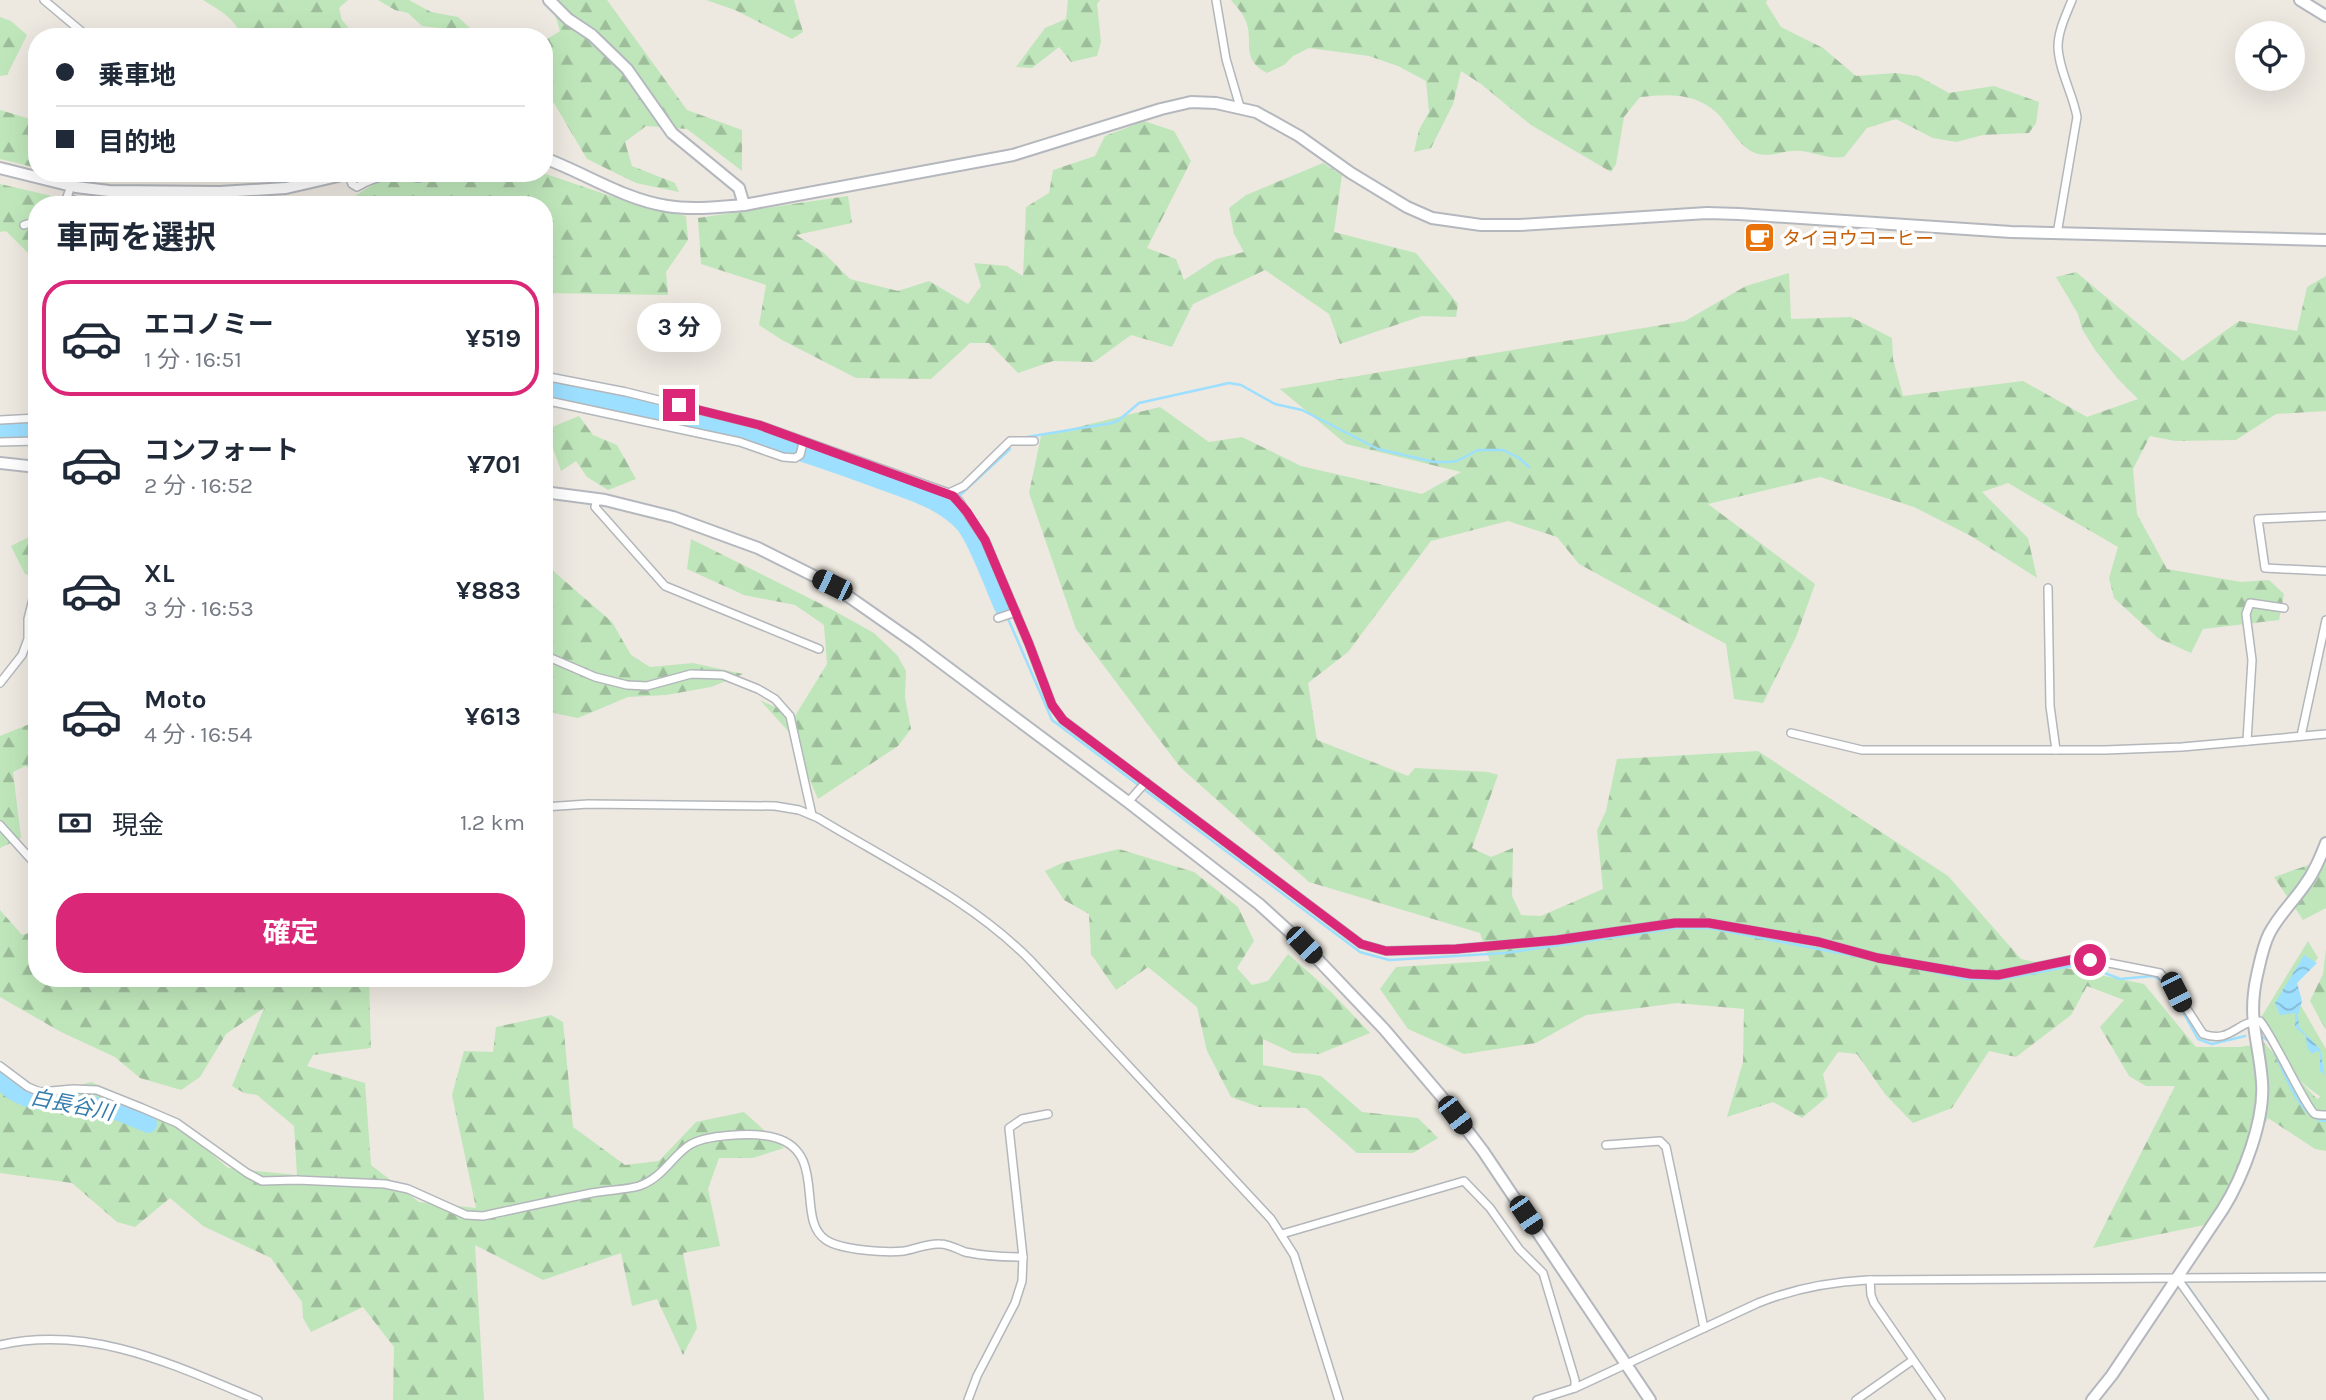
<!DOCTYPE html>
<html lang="ja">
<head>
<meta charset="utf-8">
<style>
	body { margin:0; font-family:Karla,"Noto Sans JP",sans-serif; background:#f2f2f3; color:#1f2937; height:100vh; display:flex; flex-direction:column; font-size:26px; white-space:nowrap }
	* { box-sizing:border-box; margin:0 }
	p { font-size:23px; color:#747a83 }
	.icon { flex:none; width:38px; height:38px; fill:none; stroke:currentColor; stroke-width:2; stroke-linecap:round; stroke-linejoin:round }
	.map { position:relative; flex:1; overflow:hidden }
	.drawer { position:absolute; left:28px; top:196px; width:525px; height:791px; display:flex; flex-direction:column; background:#fff; border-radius:28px; box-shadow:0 7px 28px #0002 }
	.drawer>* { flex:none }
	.banner { position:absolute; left:28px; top:28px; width:525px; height:154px; border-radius:28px; box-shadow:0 7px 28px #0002; display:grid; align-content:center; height:154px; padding:0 28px; background:#fff }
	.tools { position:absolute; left:2235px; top:21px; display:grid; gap:14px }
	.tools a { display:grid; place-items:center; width:70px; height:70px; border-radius:50%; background:#fff; box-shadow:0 7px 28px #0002; font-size:35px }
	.end { position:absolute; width:32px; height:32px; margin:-16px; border:9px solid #db2777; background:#fff; box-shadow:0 0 0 4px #fff }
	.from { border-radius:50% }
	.bubble { position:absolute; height:49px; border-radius:24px; background:#fff; box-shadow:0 7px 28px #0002; font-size:23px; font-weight:700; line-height:49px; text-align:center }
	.car { position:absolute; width:21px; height:42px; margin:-21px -10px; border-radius:9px; box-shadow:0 0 5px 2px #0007; background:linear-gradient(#222 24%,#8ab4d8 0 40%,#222 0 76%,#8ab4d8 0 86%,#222 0) }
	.banner b { display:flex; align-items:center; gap:24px; height:66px; font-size:26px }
	.banner b+b { border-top:2px solid #e0e1e3 }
	.banner i { width:18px; height:18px; background:#1f2937 }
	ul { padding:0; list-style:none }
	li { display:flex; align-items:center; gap:21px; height:116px; margin:0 14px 10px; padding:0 14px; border:4px solid transparent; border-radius:28px }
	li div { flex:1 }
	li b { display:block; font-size:26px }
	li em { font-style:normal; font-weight:700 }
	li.selected { border-color:#db2777 }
	li>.icon { width:63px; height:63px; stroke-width:1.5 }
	h2 { padding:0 28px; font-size:32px; line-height:84px }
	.pay { display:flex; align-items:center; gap:18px; height:77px; padding:0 28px; font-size:26px }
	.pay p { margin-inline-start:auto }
	.button { display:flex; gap:14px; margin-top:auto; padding:14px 28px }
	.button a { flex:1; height:80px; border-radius:28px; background:#db2777; color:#fff; font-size:28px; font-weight:700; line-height:80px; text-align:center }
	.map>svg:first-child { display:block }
</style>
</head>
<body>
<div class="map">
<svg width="2326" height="1400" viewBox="0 0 2326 1400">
	<defs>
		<pattern id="forest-firs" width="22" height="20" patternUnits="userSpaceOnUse" patternTransform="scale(1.75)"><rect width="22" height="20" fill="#bfe6ba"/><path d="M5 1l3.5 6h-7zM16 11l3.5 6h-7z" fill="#9ebe9b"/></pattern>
		<pattern id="water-waves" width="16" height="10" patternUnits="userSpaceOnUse" patternTransform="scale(1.75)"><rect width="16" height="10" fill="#9ddfff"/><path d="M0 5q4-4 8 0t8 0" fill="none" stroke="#83b8d2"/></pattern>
	</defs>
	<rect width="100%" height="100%" fill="#ede8e0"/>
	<g fill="url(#forest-firs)">
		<path d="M 203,0 L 348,0 L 339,8 L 342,20 L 356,37 L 242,37 C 235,18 219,10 203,0 Z"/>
		<path d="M 378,0 L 409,0 L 431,12 L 458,17 L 471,29 L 469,35 L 457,30 L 422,26 L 408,13 L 395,10 Z"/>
		<path d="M 548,0 L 607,0 L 687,110 L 742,130 L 742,171 L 687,129 L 646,126 L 625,142 L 632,166 L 675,183 L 679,192 L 636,183 L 587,159 L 554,103 L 544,95 L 544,41 L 560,31 L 552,5 Z"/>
		<path d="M 706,0 L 794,0 L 803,32 L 792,39 L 735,10 Z"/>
		<path d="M 1068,0 L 1100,0 L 1097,4 L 1101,42 L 1097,56 L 1071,62 L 1059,47 L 1032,68 L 1016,67 L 1045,28 L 1066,19 Z"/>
		<path d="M 1231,0 L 1767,0 L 1766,3 L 1781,27 L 1823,48 L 1856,76 L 1895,73 L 1918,76 L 1949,93 L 1994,86 L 2039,102 L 2036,123 L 2029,133 L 1983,135 L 1956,142 L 1933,138 L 1896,119 L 1867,128 L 1844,157 C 1826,159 1818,153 1801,151 C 1783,149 1766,161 1749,150 C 1735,140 1728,124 1717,113 C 1695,92 1667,94 1640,97 L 1624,117 L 1616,164 L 1611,172 L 1531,125 L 1481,84 L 1461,71 L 1453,104 L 1431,148 L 1414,152 L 1419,130 L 1429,112 L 1426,81 L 1398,66 L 1369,56 L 1309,48 L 1293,56 L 1284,65 L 1267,73 C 1239,59 1255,40 1245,19 C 1242,12 1236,6 1231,0 Z"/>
		<path d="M 0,17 L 11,21 L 27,35 L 7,75 L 0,76 Z"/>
		<path d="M 0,110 L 37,121 L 37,168 L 0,159 Z"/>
		<path d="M 1144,121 L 1174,131 L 1191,161 L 1147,248 L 1176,259 L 1184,280 L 1216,259 L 1244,252 L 1234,234 L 1229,208 L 1246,195 L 1323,163 L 1342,175 L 1334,232 L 1416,253 L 1458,304 L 1456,317 L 1422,316 L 1340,344 L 1329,314 L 1265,270 L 1193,304 L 1172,347 L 1131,335 L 1094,362 L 1053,361 L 1018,373 L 989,343 L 970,343 L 931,379 L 856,378 L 782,340 L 759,325 L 766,285 L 701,264 L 698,218 L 848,196 L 852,223 L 796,235 L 824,253 L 850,279 L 898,291 L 929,281 L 968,304 L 981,286 L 974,263 L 1007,266 L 1023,276 L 1026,207 L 1049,193 L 1053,170 L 1095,156 L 1105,136 Z"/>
		<path d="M 391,173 L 543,173 L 625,201 L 686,216 L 688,240 L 666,272 L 668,295 L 544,293 L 544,205 L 351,205 L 355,196 Z"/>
		<path d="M 0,184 L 65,199 L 60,205 L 37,205 L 37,262 L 6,231 L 0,232 Z"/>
		<path d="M 2076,272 L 2183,361 L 2239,321 L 2297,331 L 2307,287 L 2326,276 L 2326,411 L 2276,414 L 2236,440 L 2175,441 L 2150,436 L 2133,469 L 2137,514 L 2167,569 L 2241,582 L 2269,580 L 2284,594 L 2279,620 L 2203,629 L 2191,653 L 2158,638 L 2114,598 L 2109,578 L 2118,547 L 2008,483 L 1982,492 L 2028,538 L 2037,578 L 1971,536 L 1914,507 L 1820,477 L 1708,504 L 1815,584 L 1796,637 L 1763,703 L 1734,699 L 1726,644 L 1579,564 L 1557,537 L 1508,521 L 1431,541 L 1348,652 L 1308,683 L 1317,740 L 1408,776 L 1415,768 L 1488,772 L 1498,775 L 1472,848 L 1491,857 L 1513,848 L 1512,896 L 1521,915 L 1541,916 L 1603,889 L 1597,830 L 1606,811 L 1617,759 L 1758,751 L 1948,876 L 2021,959 L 2144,984 L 2196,1047 L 2240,1047 L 2264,1043 L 2317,1099 L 2326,1094 L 2326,1151 L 2315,1149 L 2268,1118 L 2214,1223 L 2093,1248 L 2175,1086 L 2146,1086 L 2129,1076 L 2100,1027 L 2124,1000 L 2087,986 L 2071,1015 L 2016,1057 L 1989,1051 L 1952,1108 L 1913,1123 L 1885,1094 L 1857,1054 L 1838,1052 L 1823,1074 L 1828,1096 L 1802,1118 L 1773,1102 L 1727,1117 L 1743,1062 L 1744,1009 L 1677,1003 L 1586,1015 L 1536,1043 L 1464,1054 L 1408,1029 L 1380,989 L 1396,967 L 1490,961 L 1480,933 L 1309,882 L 1180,767 L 1076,629 L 1029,493 L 1041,436 L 1160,407 L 1209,442 L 1242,437 L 1301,466 L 1422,494 L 1461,472 L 1346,444 L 1280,389 L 1685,321 L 1746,286 L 1789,273 L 1791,319 L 1851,317 L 1892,338 L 1893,359 L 1903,396 L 2023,381 L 2087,417 L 2138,399 L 2118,379 L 2095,350 L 2082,329 L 2078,314 L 2056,277 Z"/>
		<path d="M 579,416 L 593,435 L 617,445 L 636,479 L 608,490 L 587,477 L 576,461 L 561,471 L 548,434 L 552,427 Z"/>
		<path d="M 37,533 L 37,577 L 25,574 L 11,546 Z"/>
		<path d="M 691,539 L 829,608 L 874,633 L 897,655 L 906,671 L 905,697 L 911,729 L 898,746 L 818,799 L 789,732 L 760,700 L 795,716 L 827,664 L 824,625 L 795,605 L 744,595 L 687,569 Z"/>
		<path d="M 544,563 L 612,622 L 631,655 L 650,667 L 693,663 L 743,674 L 711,687 L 666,695 L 628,697 L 578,718 L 544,711 Z"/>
		<path d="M 37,705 L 37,772 L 25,766 L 13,772 L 21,838 L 0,848 L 0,736 L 32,723 Z"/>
		<path d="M 1119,849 L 1194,872 L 1238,907 L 1254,941 L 1237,968 L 1252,985 L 1268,981 L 1288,954 L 1331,992 L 1370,1033 L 1319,1054 L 1293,1053 L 1263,1039 L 1263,1065 L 1321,1076 L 1362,1112 L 1418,1118 L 1438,1138 L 1413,1153 L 1357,1153 L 1306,1108 L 1259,1107 L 1231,1097 L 1207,1051 L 1197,1007 L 1148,967 L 1116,990 L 1091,954 L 1089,914 L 1064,900 L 1045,871 L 1062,863 Z"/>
		<path d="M 2326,859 L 2326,908 L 2303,920 L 2274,877 Z"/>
		<path d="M 0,910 L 22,935 L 37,931 L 37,978 L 369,978 L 371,1048 L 313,1055 L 307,1066 L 365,1083 L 371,1165 L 419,1202 L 476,1208 L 452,1095 L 464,1051 L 493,1052 L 496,1027 L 551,1015 L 563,1022 L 573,1127 L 625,1165 L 659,1161 L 696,1122 L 744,1112 L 784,1148 L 753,1158 L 719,1158 L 708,1189 L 720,1246 L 683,1253 L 697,1328 L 683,1355 L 657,1299 L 632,1306 L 621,1253 L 543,1280 L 475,1245 L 484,1400 L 393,1400 L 394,1347 L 363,1307 L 311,1332 L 303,1318 L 302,1302 L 271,1258 L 203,1226 L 170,1198 L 135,1227 L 117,1222 L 72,1183 L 0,1173 L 0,1078 L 47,1095 L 91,1082 L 150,1107 L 171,1118 L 228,1168 L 297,1175 L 294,1126 L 257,1095 L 244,1093 L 232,1086 L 264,1008 L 226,1034 L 200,1077 L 181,1090 L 140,1078 L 115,1057 L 61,1032 L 0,997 Z"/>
		<path d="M 2326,949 L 2326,1030 L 2310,1001 L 2323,974 Z"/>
	</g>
	<path fill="#bfe6ba" d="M 2308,941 L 2318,958 L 2297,982 L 2293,992 L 2326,1049 L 2326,1100 C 2287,1076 2280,1056 2262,1016 Z"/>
	<path fill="url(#water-waves)" d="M 2304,955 L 2317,963 L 2297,983 L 2302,1001 L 2298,1015 L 2299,1027 L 2320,1049 L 2325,1075 L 2320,1071 L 2320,1053 L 2317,1051 L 2312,1054 L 2307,1047 L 2306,1036 L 2295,1027 L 2295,1013 L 2280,1015 L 2275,1003 Z"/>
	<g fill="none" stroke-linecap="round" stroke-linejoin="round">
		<g stroke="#9ddfff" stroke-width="2.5">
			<path d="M 1027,437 L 1112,423 L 1119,420 L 1139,403 L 1229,383 L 1241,385 L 1275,404 L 1302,410 L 1378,449 L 1434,462 L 1449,462 L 1457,461 L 1478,450 L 1503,450 L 1519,458 L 1529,467"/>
			<path d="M 946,508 L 1010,449"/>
			<path d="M 1003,607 L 1052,720 L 1360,952 L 1389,960 L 1505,953 L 1676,928 L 1709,928 L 1860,957"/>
			<path d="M 1915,968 L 1967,979 L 2002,979 L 2082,964 L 2120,979 L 2153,976 L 2164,982"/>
			<path d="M 2172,992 L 2198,1039 L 2212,1044 L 2245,1036"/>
			<path d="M 2263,1037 L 2270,1042 C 2281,1064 2299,1121 2326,1121"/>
			<path d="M 2187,1285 L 2242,1363"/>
			<path d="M 2245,1367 L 2269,1400"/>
		</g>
		<g stroke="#9ddfff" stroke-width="18">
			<path d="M 544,389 C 656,407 765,438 872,477 C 903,489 942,498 965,525 C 979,544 993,584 1003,607"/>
			<path d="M 0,430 L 37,428"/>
			<path d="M 0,1078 C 21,1110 69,1100 102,1107 C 118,1110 133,1118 148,1124"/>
		</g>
		<defs>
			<g id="street">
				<path d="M 44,0 L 88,37"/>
				<path d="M 1216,0 L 1226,59 L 1240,107"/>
				<path d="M 348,174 L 352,184 L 357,187 C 377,175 396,173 419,178"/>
				<path d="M 68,198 L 88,205"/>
				<path d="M 64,205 L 71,186"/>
				<path d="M 24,225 L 37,221"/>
				<path d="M 2057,234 L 2077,117 C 2073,94 2059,71 2058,47 C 2058,31 2066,15 2072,0"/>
				<path d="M 544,376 L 626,392 L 759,425 L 949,493 L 959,501 L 985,540 L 1029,644 L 1052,705 L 1063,720 L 1361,944 L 1386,951 L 1456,949 L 1557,940 L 1675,923 L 1708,923 L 1819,942 L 1878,958 L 1971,974 L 1998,975 L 2075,959 L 2104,962 L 2160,973 L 2176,992 L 2203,1034 C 2231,1044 2236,1021 2260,1021 C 2272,1034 2307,1110 2315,1114 C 2318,1115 2322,1115 2326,1115"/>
				<path d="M 544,400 L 740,442 L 783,457 L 795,458 L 800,455 L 803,443"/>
				<path d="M 544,417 L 546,400"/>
				<path d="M 0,420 L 37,418"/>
				<path d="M 0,442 L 37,441"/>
				<path d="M 949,493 L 964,486 L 1010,441 L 1034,441"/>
				<path d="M 597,499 L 595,507 L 665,586 L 819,649"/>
				<path d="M 2326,516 L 2258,519 L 2265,568 L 2326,571"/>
				<path d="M 2048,588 L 2050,706 L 2056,750"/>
				<path d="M 998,618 L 1016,612"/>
				<path d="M 544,655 L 595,677 L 627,685 L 647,686 L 691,674 L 723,675 L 758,689 L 775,699 L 790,716 L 812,815"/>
				<path d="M 0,683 L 22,655 L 28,639 L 28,619 L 37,583"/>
				<path d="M 1791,733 L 1862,750 L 2105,750 L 2182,747 L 2326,734"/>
				<path d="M 2301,736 L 2326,620"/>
				<path d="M 2247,741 L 2252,660 L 2246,614 L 2250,603 L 2284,608"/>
				<path d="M 1128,802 L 1146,782"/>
				<path d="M 544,807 L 588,804 L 775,806 L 799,810 L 818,818 C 889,861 972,901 1030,960 L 1271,1219 L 1294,1255 L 1339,1400"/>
				<path d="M 0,825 L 37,866"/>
				<path d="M 0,1066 L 28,1087 L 40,1092 L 73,1089 L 97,1090 L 142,1108 L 177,1123 L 247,1173 L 262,1181 L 297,1180 L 385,1184 L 408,1189 L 466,1215 L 483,1216 C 520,1208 556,1200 592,1193 C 607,1190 625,1190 639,1186 C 662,1178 670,1159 688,1146 C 705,1134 756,1132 776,1138 C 828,1153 795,1220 826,1240 C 841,1250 886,1253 904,1251 C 916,1249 928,1243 940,1244 C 949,1244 957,1249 965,1252 C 984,1256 1004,1257 1023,1257"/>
				<path d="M 1606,1145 L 1660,1141 L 1666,1147 L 1704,1328"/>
				<path d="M 1282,1234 L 1464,1181 L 1490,1208 L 1519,1249 L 1543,1273 L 1575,1380 L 1575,1388"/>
				<path d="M 2177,1278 L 2264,1400"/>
				<path d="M 1870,1280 L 1871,1295 L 1874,1303 L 1941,1400"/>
				<path d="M 0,1345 C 92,1324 176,1366 258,1400"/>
				<path d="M 968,1400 L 977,1376 L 1015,1303 L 1022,1281 L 1023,1257 L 1009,1128 L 1022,1119 L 1048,1114"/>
				<path d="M 1537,1400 L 1575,1388 L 1758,1303 C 1793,1289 1829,1282 1867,1280 L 2326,1277"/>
				<path d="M 1856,1400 L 1913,1360"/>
			</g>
			<g id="secondary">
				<path d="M 549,0 L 568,19 L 592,35 L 627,69 L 672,133 L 739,188 L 744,205"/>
				<path d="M 2300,0 L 2326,16"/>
				<path d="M 544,158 C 585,173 623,199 667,206 C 692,210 719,207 744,205 L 1013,155 L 1161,109 L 1191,102 L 1216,103 L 1256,112 L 1299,136 L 1351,173 L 1407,207 L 1432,218 L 1481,225 L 1520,225 L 1707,213 L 1739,214 L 2011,232 L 2326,240"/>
				<path d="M 0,168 L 76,187 L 109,191 L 220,192 L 286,188 L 351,173"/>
				<path d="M 0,463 L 37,467"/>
				<path d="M 544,492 L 605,500 L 673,517 L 758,548 L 832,585 L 915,643 L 1128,802 L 1259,904 L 1304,945 L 1384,1029 L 1441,1096 L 1483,1151 L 1650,1400"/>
				<path d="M 2092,1400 L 2112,1375 L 2223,1209 C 2243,1177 2265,1120 2262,1082 C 2259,1040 2247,1020 2257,975 C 2260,962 2263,946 2269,934 C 2278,916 2293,902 2304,886 C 2314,873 2320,858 2326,843"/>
			</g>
		</defs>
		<use href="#street" stroke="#b3b7bb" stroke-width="10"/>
		<use href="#secondary" stroke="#b4b8be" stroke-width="14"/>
		<use href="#street" stroke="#fff" stroke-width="7"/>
		<use href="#secondary" stroke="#fff" stroke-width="10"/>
	</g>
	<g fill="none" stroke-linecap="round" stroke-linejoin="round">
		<path stroke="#db2777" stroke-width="9" d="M 679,405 L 759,425 L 953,496 L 967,512 L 985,540 L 1029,644 L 1052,705 L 1063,720 L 1361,944 L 1386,951 L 1456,949 L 1557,940 L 1675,923 L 1709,923 L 1819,942 L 1878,958 L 1971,974 L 1998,975 L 2075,959 L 2090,960"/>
	</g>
	<defs>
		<symbol id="cafe-square" viewBox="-11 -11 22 22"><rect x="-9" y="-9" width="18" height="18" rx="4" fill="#e8710a" stroke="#fff"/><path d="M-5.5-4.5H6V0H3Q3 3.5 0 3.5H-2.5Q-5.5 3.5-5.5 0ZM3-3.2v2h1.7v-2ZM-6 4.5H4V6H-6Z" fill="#fff"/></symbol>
	</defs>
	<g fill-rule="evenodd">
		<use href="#cafe-square" x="1742" y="220" width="35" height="35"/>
	</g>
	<g text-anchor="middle" stroke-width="7" stroke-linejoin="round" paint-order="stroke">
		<g font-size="19" fill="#c56008" stroke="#fff" text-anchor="start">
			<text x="1782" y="245">タイヨウコーヒー</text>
		</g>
		<g font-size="21" font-style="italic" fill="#357cac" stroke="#fff">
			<text transform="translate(72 1105) rotate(11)" y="7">白長谷川</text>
		</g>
	</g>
</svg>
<div class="tools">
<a><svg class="icon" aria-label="locate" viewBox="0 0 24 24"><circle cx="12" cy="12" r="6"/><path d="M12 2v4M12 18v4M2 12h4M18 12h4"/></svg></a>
</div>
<i class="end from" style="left:2090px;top:960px"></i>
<i class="end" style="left:679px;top:405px"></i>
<div class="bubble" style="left:637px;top:303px;width:84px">3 分</div>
<i class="car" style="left:832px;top:585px;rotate:296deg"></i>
<i class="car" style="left:1304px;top:945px;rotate:136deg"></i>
<i class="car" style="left:2176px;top:992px;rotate:153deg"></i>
<i class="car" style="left:1455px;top:1115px;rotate:143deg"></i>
<i class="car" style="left:1526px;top:1215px;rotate:146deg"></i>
<div class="banner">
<b><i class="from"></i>乗車地</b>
<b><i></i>目的地</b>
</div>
<section class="drawer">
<h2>車両を選択</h2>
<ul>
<li class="selected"><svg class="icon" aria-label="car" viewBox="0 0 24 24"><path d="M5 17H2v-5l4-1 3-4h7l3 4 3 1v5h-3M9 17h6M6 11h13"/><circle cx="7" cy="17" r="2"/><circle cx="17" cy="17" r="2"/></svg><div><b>エコノミー</b><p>1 分 · 16:51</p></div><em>¥519</em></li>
<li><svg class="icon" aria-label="car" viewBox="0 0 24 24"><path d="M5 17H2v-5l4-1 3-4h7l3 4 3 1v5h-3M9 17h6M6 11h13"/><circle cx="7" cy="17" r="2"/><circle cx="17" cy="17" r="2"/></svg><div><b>コンフォート</b><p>2 分 · 16:52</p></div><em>¥701</em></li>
<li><svg class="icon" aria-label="car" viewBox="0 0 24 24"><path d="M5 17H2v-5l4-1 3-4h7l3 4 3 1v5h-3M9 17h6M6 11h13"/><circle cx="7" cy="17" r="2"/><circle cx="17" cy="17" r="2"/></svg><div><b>XL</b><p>3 分 · 16:53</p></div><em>¥883</em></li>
<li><svg class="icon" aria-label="car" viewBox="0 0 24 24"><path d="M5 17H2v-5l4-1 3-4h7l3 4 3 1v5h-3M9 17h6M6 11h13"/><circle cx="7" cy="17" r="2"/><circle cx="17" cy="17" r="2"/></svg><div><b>Moto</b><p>4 分 · 16:54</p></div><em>¥613</em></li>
</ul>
<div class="pay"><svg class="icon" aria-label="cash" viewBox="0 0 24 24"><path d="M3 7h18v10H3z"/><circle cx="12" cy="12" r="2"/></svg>現金<p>1.2 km</p></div>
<div class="button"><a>確定</a></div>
</section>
</div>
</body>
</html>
